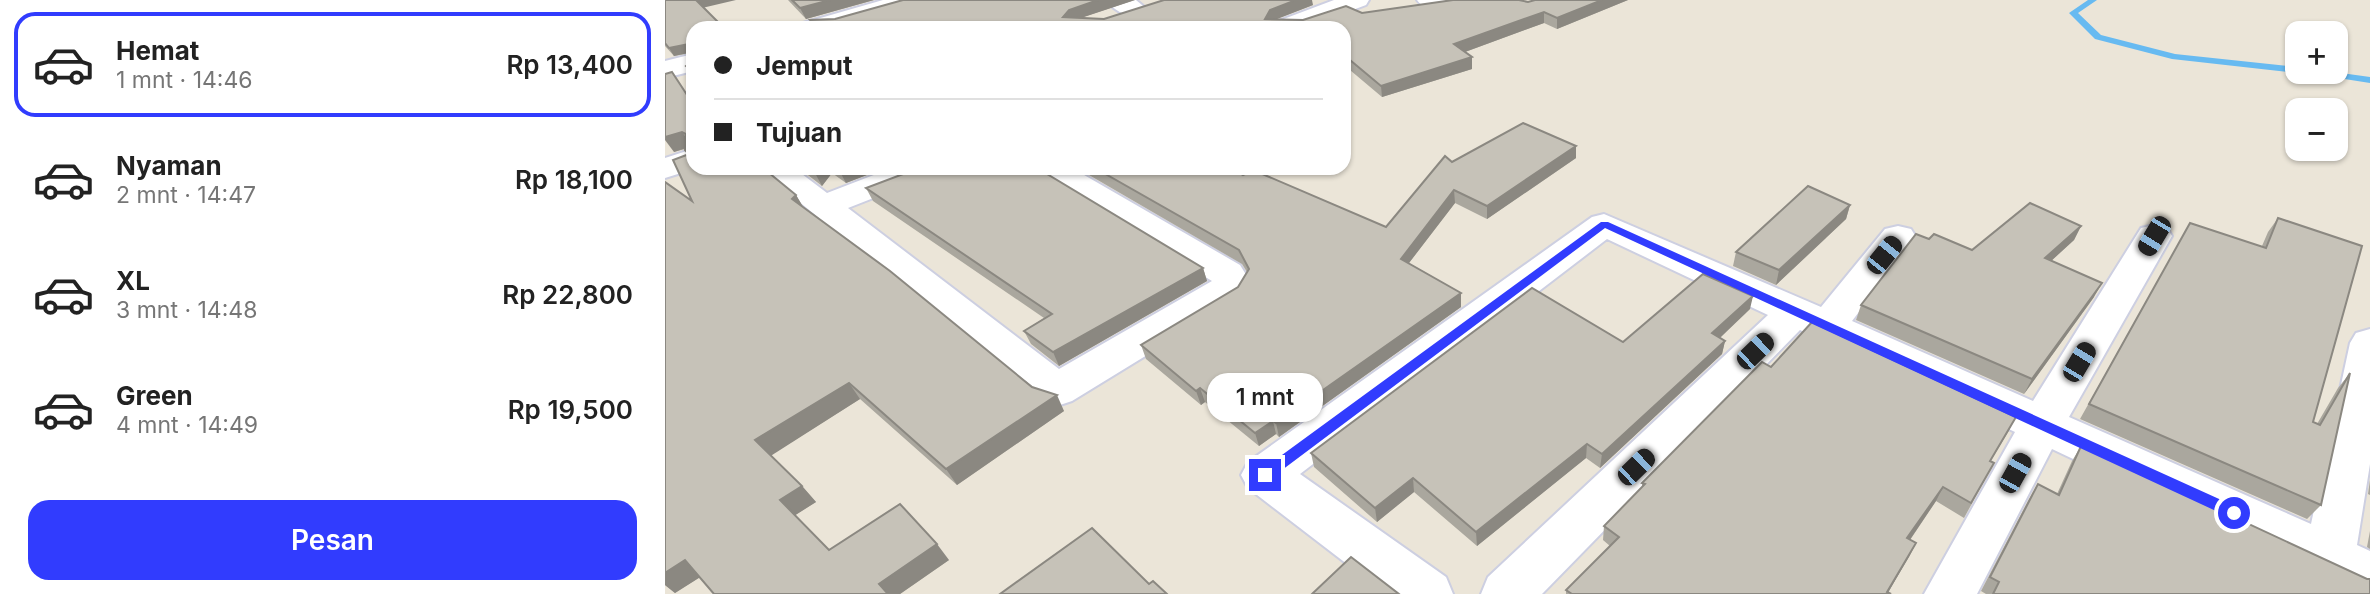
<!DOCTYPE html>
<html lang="id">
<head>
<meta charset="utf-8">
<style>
	body { margin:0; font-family:Inter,sans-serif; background:#f2f2f2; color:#222; height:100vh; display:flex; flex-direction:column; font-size:26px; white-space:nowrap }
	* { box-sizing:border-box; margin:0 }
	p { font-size:23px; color:#767676 }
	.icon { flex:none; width:38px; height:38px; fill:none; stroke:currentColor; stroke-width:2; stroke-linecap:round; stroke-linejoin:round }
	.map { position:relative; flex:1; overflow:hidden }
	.drawer { display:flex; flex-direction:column; background:#fff; width:665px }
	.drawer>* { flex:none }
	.banner { position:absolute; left:21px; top:21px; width:665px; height:154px; border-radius:21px; box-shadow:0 2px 5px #0004; display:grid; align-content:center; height:154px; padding:0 28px; background:#fff }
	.fabs { position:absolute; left:1620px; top:21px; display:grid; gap:14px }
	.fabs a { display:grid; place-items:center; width:63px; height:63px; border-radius:14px; background:#fff; box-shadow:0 2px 5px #0004; font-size:35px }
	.end { position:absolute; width:32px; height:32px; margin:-16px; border:9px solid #313cfe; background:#fff; box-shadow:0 0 0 4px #fff }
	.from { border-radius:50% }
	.bubble { position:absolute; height:49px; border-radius:21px; background:#fff; box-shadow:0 2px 5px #0004; font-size:23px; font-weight:600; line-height:49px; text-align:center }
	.car { position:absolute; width:21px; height:42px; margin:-21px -10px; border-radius:9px; box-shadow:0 0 5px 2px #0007; background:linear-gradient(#222 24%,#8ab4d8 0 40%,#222 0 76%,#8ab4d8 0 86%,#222 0) }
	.banner b { display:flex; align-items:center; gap:24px; height:66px; font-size:26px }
	.banner b+b { border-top:2px solid #e0e0e0 }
	.banner i { width:18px; height:18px; background:#222 }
	ul { padding:12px 0 0; list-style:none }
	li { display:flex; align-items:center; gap:21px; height:105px; margin:0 14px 10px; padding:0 14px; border:4px solid transparent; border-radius:21px }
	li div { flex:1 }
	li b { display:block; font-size:26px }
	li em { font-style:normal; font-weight:600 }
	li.on { border-color:#313cfe }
	li>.icon { width:63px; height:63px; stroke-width:1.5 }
	.action { display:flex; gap:14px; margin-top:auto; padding:14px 28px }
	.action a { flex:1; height:80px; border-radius:21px; background:#313cfe; color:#fff; font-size:28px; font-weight:600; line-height:80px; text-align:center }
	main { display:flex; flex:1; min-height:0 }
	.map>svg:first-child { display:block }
</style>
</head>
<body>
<main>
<section class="drawer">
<ul>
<li class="on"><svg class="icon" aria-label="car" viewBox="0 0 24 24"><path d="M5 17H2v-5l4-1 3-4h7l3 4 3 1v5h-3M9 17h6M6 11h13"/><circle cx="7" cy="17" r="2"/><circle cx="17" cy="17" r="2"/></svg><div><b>Hemat</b><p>1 mnt · 14:46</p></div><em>Rp 13,400</em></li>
<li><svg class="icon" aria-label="car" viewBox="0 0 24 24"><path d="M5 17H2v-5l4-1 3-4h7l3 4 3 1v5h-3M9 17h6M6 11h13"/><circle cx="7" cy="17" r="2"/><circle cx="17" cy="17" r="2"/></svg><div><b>Nyaman</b><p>2 mnt · 14:47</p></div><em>Rp 18,100</em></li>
<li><svg class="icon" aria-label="car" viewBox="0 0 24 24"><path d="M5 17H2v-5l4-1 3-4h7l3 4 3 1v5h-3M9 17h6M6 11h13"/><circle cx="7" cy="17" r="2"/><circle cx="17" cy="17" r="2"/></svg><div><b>XL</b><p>3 mnt · 14:48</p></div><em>Rp 22,800</em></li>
<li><svg class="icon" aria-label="car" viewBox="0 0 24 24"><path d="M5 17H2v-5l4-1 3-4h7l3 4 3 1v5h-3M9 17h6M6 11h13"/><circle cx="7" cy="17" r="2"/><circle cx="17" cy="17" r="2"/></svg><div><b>Green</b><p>4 mnt · 14:49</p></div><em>Rp 19,500</em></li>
</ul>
<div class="action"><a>Pesan</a></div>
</section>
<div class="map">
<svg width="1705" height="594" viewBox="0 0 1705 594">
	<rect width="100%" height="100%" fill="#ebe5d8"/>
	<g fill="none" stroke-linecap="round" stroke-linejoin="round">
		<g fill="#67baf1" fill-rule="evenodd">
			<path d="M 1423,0 L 1432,0 L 1413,13 L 1436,35 L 1510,54 L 1633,67 L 1633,72 L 1636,72 L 1633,73 L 1507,59 L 1430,39 L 1404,13 Z"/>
			<path d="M 1650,72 L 1669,72 L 1705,77 L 1705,83 L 1654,75 Z"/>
		</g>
		<defs>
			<g id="minor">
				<path d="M 218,0 L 257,0 L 254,5 L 175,28 L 134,28 L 138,23 Z"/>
				<path d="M 441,0 L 471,0 L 483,10 L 480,15 C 466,19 449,12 441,0 Z"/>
				<path d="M 669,0 L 704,0 L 701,5 L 640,28 L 604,28 L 608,23 Z"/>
				<path d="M 752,0 L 802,0 L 799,5 C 783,9 762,15 752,0 Z"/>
				<path d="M 28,54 L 28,71 L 0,78 L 0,61 Z"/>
				<path d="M 28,149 L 28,168 L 32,168 L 0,178 L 0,158 Z"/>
				<path d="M 93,168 L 129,168 L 162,193 L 227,168 L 272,168 L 267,175 L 183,208 L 394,369 L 547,281 L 373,175 L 368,168 L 407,168 L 575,265 L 585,281 L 575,298 L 407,401 L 392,406 L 377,401 Z"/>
				<path d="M 939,214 L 1156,307 L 1220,229 L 1233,226 L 1246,229 L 1251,237 L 1187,321 L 1368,401 L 1476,228 L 1489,225 L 1502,228 L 1507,236 L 1404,417 L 1646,524 L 1685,343 L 1691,333 L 1705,329 L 1705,464 L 1692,545 L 1705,551 L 1705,594 L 1687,591 L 1387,449 L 1312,594 L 1259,594 L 1350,432 L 1135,330 L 877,594 L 816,594 L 823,577 L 1103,315 L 942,239 L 635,474 L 781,577 L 788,594 L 721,594 L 583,488 L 576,475 L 583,462 L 927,217 Z"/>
			</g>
		</defs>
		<use href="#minor" stroke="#cdcfe1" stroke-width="4"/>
		<use href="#minor" fill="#fff" fill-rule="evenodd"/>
	</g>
	<g fill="#aaa79e">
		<path d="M 0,0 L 39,8 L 28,28 L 28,76 L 21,66 L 25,63 L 25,53 L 9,56 L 0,46 Z"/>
		<path d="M 123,0 L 209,0 L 141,19 Z"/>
		<path d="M 470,0 L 415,18 L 439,19 L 648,5 L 611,19 L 638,20 L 697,13 L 863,2 L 963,0 L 892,29 L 879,23 L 800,52 L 807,57 L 807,69 L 717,97 L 679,65 L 679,28 L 150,28 L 145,20 L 170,19 Z"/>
		<path d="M 7,72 L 28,168 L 131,195 L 138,207 L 399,411 L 292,485 L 195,399 L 106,455 L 137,486 L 151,502 L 130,515 L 164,550 L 284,560 L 235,594 L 49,594 L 35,577 L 10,593 L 0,585 L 0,182 L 27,201 L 23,155 L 20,149 L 9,152 Z"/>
		<path d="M 911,146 L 911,158 L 822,219 L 790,203 L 744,263 L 796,293 L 796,307 L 614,437 L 611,434 L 594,446 L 540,402 L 536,405 L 481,359 L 476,345 L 573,287 L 582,272 L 577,264 L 412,168 L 566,168 L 578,175 L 721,227 L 787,162 Z"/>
		<path d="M 134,168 L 220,168 L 181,183 L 167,173 L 157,186 Z"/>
		<path d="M 201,188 L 538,268 L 542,281 L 394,366 L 366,344 L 359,331 L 379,318 L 208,201 Z"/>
		<path d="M 1185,205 L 1181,219 L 1111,285 L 1068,266 L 1071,252 Z"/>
		<path d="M 1613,218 L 1648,422 L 1652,424 L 1673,388 L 1685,373 L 1656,505 L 1642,519 L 1415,419 L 1517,237 L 1597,246 L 1603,232 Z"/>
		<path d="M 1416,226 L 1409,240 L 1386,261 L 1429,297 L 1359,394 L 1191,320 L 1196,305 L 1264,239 L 1307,250 Z"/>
		<path d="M 1085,309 L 1055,338 L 1060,341 L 1057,354 L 935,468 L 921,458 L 812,546 L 749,492 L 712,522 L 649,467 L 646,453 L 958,342 Z"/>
		<path d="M 1106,367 L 1351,417 L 1325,461 L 1329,463 L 1299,518 L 1271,501 L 1245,540 L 1251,543 L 1223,593 L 1226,594 L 901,594 L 901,590 L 945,546 L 938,540 L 939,526 L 977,488 L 977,483 Z"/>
		<path d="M 1416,446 L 1702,579 L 1705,594 L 1321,594 L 1316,591 L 1364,499 L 1373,484 L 1392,494 L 1407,461 Z"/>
		<path d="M 1705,480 L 1705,495 L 1703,494 Z"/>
		<path d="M 1705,531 L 1705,549 L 1702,547 Z"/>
	</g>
	<g fill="#8b8881">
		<path d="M 34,0 L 71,0 L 37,8 L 32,1 Z"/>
		<path d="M 165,0 L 209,0 L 141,19 L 135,8 Z"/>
		<path d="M 433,0 L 470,0 L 407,21 L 398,17 L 404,10 Z"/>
		<path d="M 631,0 L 647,0 L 648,5 L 607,21 L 600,19 L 605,10 Z"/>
		<path d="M 937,0 L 963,0 L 892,29 L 892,18 Z"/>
		<path d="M 879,12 L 879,23 L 789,56 L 789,44 Z"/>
		<path d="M 24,44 L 28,52 L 9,56 L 4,48 Z"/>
		<path d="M 807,57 L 807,69 L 717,97 L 716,86 Z"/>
		<path d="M 17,132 L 27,146 L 9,152 L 0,140 L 0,137 Z"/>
		<path d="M 911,146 L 911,158 L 822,219 L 822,206 Z"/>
		<path d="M 154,168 L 164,168 L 167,173 L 157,186 L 150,173 Z"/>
		<path d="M 180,168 L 220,168 L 181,183 L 174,170 Z"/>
		<path d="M 789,190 L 790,203 L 737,272 L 736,259 Z"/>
		<path d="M 131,195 L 140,210 L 127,199 Z"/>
		<path d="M 1185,205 L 1181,219 L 1111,285 L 1114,270 Z"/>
		<path d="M 1416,226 L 1409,240 L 1373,273 L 1380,258 Z"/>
		<path d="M 538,268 L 542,281 L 394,366 L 388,352 Z"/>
		<path d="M 1437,283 L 1429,297 L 1359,394 L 1367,379 Z"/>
		<path d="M 796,293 L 796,307 L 614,437 L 611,423 Z"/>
		<path d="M 1088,296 L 1085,309 L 1045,347 L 1047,333 Z"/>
		<path d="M 1060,341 L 1057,354 L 935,468 L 937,454 Z"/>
		<path d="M 184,383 L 195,399 L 104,457 L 90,440 Z"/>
		<path d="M 535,388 L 540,402 L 536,405 L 531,391 Z"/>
		<path d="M 392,395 L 399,411 L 292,485 L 281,469 Z"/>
		<path d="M 1351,417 L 1343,432 L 1317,475 L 1325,461 Z"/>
		<path d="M 608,421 L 611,434 L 594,446 L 590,433 Z"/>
		<path d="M 922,444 L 921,458 L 812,546 L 811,532 Z"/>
		<path d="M 748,478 L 749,492 L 712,522 L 710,508 Z"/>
		<path d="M 137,486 L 151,502 L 129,516 L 115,500 Z"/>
		<path d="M 1278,487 L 1271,501 L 1236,553 L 1242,538 Z"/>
		<path d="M 1251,543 L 1244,557 L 1222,594 L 1221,594 Z"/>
		<path d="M 272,544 L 284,560 L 235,594 L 222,594 L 214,584 Z"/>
		<path d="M 20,560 L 37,576 L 10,593 L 0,585 L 0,573 Z"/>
	</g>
	<g fill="#c6c2b8" stroke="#8b8881" stroke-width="2">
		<path d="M 0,0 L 34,0 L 32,1 L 59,28 L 28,28 L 28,71 L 27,71 L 21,66 L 25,63 L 24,44 L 4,48 L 0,43 Z"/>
		<path d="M 127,0 L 165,0 L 135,8 Z"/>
		<path d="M 238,0 L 433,0 L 404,10 L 398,17 L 439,19 L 499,0 L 631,0 L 605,10 L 600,19 L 638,20 L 681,6 L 697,13 L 788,0 L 854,0 L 863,2 L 870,0 L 937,0 L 892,18 L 879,12 L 789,44 L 807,57 L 716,86 L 679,55 L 679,28 L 153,28 L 145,20 L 170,19 Z"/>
		<path d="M 7,72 L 28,104 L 28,168 L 98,168 L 131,195 L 127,199 L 225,271 L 367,387 L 392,395 L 281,469 L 184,383 L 90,440 L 137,486 L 115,500 L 164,550 L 235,504 L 272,544 L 214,584 L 223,594 L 49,594 L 20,560 L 0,573 L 0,182 L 27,201 L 8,160 L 24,154 L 20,150 L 21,134 L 17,132 L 0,137 L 0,74 Z"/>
		<path d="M 858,123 L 911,146 L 822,206 L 789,190 L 736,259 L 796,293 L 611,423 L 608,421 L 590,433 L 535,388 L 531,391 L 476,345 L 573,287 L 584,269 L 574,250 L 430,168 L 566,168 L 578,175 L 588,170 L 721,227 L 780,156 L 787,162 Z"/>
		<path d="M 142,168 L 154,168 L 150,173 Z"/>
		<path d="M 254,168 L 372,168 L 538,268 L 388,352 L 359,331 L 387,314 L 201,188 Z"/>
		<path d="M 1143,186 L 1185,205 L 1114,270 L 1071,252 Z"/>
		<path d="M 1365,203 L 1416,226 L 1380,258 L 1437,283 L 1367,379 L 1196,305 L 1251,234 L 1264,239 L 1269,234 L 1307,250 Z"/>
		<path d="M 1613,218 L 1697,246 L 1648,422 L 1655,425 L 1685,373 L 1656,505 L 1424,404 L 1525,223 L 1601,248 Z"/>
		<path d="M 1038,274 L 1088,296 L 1047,333 L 1060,341 L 937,454 L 922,444 L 811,532 L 748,478 L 710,508 L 646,453 L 867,288 L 958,342 Z"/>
		<path d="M 1147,322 L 1351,417 L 1325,461 L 1329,463 L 1306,503 L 1278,487 L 1242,538 L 1251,543 L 1222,592 L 1226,594 L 907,594 L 901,590 L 954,537 L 939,526 L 980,484 L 977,483 L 1097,362 L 1106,367 Z"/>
		<path d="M 1416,446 L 1702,579 L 1705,579 L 1705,594 L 1328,594 L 1334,582 L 1325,577 L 1373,484 L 1394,495 Z"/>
		<path d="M 427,528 L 484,584 L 488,581 L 502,594 L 335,594 Z"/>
		<path d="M 686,557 L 734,594 L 647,594 Z"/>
	</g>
	<path fill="#313cfe" d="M 936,222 L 943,222 L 1574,508 L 1576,513 L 1574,517 L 1564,517 L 940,228 L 605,479 L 595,479 L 595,471 Z"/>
</svg>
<div class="fabs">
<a>+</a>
<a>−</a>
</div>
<i class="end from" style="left:1569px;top:513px"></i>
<i class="end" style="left:600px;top:475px"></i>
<div class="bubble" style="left:542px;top:373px;width:116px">1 mnt</div>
<i class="car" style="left:1489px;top:236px;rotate:211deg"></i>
<i class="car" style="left:1219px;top:255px;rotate:39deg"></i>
<i class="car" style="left:1090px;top:351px;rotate:46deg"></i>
<i class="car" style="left:1414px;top:362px;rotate:31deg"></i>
<i class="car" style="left:971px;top:467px;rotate:46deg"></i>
<i class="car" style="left:1350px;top:473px;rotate:29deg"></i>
<div class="banner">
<b><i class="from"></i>Jemput</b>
<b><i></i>Tujuan</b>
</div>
</div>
</main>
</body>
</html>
